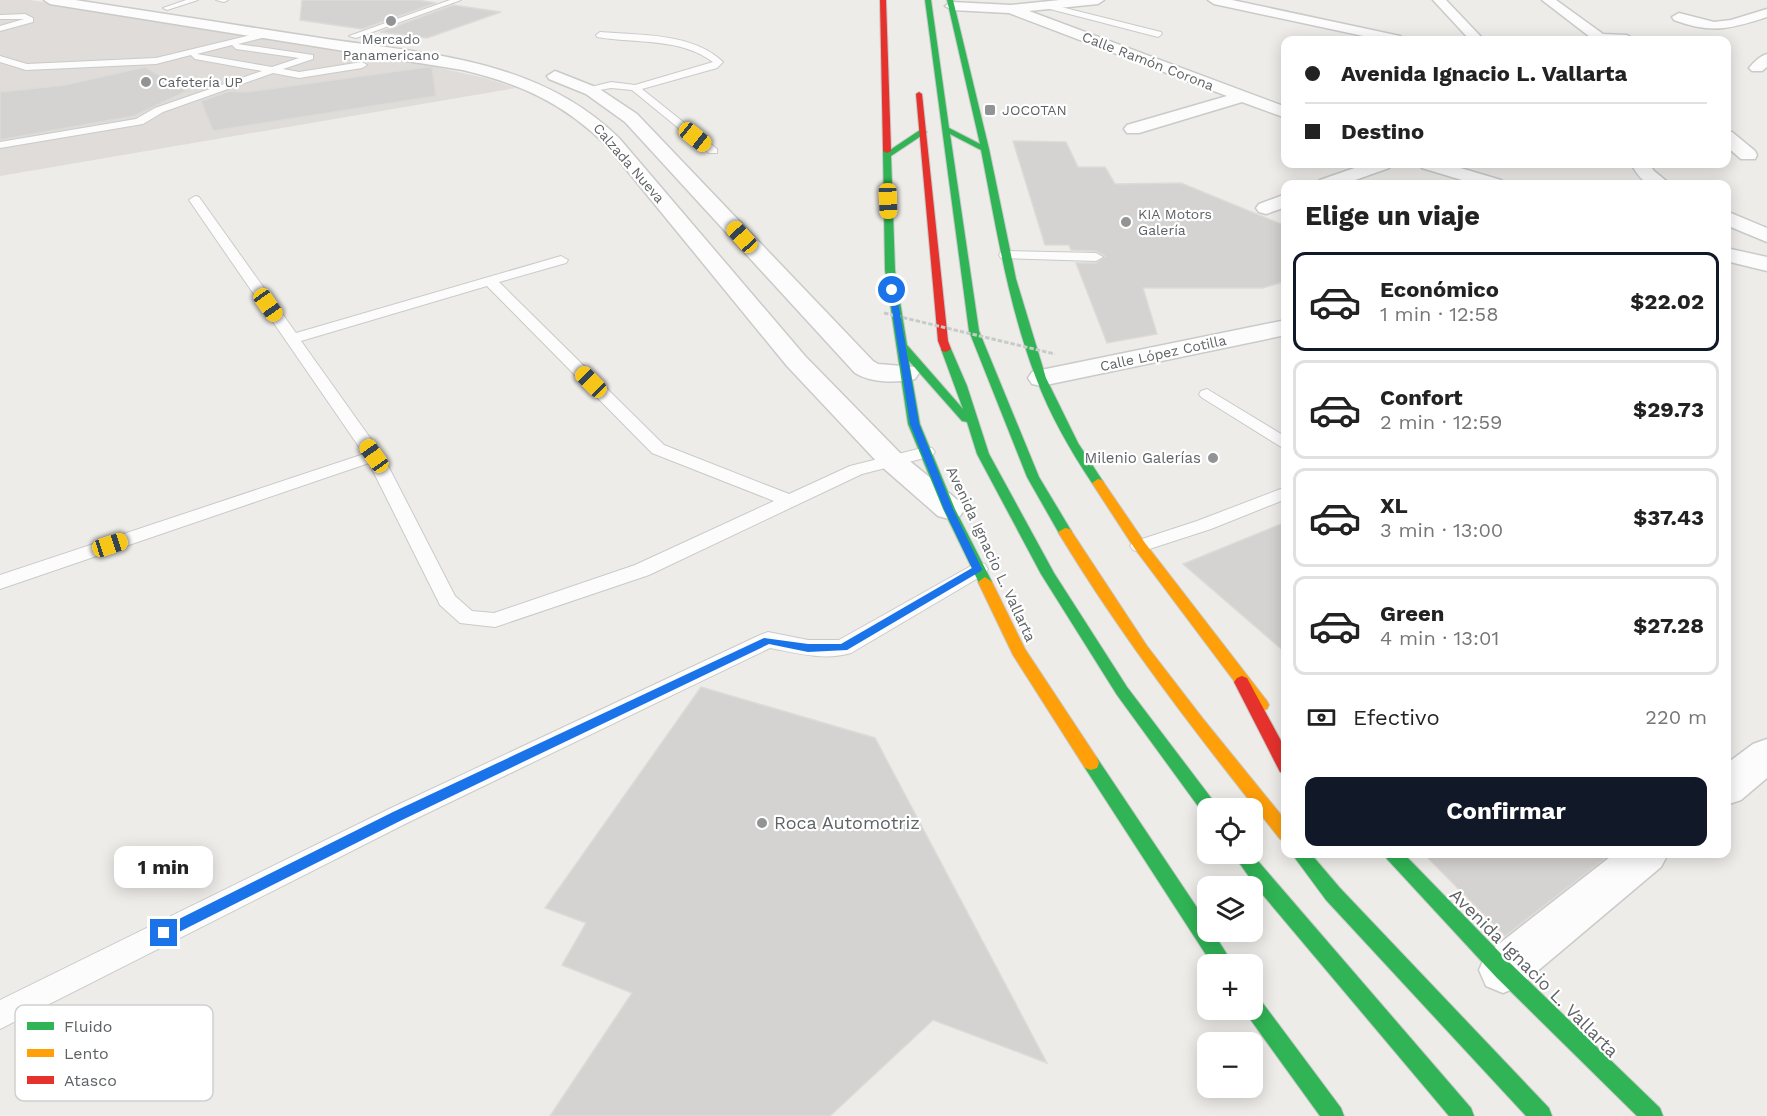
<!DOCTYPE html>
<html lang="es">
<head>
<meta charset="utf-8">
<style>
	body { margin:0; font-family:"Work Sans",sans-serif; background:#f6f6f6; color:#222; height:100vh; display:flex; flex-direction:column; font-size:22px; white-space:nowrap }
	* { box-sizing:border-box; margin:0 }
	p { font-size:20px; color:#767676 }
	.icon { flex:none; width:33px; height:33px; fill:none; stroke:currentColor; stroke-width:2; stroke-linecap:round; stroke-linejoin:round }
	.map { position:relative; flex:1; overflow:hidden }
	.drawer { position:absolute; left:1281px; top:180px; width:450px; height:678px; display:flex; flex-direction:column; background:#fff; border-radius:12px; box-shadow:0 3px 15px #0003 }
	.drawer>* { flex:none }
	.top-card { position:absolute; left:1281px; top:36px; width:450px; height:132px; border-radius:12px; box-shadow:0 3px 15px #0003; display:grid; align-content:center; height:132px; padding:0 24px; background:#fff }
	.tools { position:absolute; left:1197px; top:798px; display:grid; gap:12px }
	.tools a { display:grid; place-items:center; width:66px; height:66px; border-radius:12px; background:#fff; box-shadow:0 3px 15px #0003; font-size:30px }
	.end { position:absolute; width:27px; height:27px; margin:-14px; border:8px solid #1a73e8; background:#fff; box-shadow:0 0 0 3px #fff }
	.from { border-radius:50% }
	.bubble { position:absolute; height:42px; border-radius:12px; background:#fff; box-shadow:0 3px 15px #0003; font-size:20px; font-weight:700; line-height:42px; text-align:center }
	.car { position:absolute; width:18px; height:36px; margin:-18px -9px; border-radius:8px; box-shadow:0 0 4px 2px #0007; background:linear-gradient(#f5c518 24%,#345 0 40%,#f5c518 0 76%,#345 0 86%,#f5c518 0) }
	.top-card b { display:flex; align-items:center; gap:21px; height:57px; font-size:22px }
	.top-card b+b { border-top:2px solid #e0e0e0 }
	.top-card i { width:15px; height:15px; background:#222 }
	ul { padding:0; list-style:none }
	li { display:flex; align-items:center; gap:18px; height:99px; margin:0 12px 9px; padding:0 12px; border:3px solid #e0e0e0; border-radius:12px }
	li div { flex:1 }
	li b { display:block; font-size:22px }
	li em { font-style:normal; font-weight:700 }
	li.active { border-color:#111827 }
	li>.icon { width:54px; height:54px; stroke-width:1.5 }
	h2 { padding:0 24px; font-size:27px; line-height:72px }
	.pay { display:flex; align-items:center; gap:15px; height:66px; padding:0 24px; font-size:22px }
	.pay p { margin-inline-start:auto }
	.cta { display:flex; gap:12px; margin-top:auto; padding:12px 24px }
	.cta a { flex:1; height:69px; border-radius:12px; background:#111827; color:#fff; font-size:24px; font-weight:700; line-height:69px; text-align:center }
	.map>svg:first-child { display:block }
</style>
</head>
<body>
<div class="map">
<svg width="1767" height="1116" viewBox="0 0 1767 1116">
	<rect width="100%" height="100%" fill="#edece9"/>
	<path fill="#dfdcd9" d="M 0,0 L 30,0 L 391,57 L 485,78 L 516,88 L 0,176 Z"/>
	<g fill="#d4d3d2" stroke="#dcdbd8" stroke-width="1.5">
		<path d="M 302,0 L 417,0 L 436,3 L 362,29 L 300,20 Z"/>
		<path d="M 453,5 L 501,12 L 427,38 L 380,32 Z"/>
		<path d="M 145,67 L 187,91 L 134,116 L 0,140 L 0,92 L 65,85 Z"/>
		<path d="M 427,67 L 432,67 L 436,96 L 213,131 L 201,101 L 230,91 L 246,92 Z"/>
		<path d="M 1013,141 L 1066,142 L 1078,167 L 1105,167 L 1115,184 L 1181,183 L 1286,226 L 1286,281 L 1263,288 L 1143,288 L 1157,334 L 1107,343 L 1076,263 L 1096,263 L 1105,256 L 1096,251 L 1071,250 L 1069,245 L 1045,245 Z"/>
		<path d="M 1286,522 L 1286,653 L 1183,564 Z"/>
		<path d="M 701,687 L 875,738 L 1047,1063 L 933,1020 L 830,1116 L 550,1116 L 632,993 L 562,965 L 586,923 L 545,908 Z"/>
		<path d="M 1424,854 L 1611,854 L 1505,936 Z"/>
	</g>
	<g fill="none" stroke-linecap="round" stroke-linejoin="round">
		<defs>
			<g id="lane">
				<path d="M 186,0 L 198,0 L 167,10 L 163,8 Z"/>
				<path d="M 216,0 L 228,0 L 224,2 Z"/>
				<path d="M 450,0 L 461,0 L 356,38 L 349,36 Z"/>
				<path d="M 1049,4 L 1161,32 L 1162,34 L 1158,37 L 1046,8 L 1046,4 Z"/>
				<path d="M 25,14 L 33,18 L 33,22 L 0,31 L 0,26 L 24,19 L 0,19 L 0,15 Z"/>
				<path d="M 267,31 L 271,34 L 270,36 L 238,44 L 313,55 L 313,59 L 283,69 L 299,72 L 362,62 L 367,65 L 362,68 L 299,78 L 273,73 L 163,112 L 143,124 L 0,148 L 0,142 L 136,119 L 155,108 L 262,71 L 195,59 L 191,55 L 156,64 L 26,70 L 0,62 L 0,56 L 27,64 L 156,58 ZM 232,45 L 236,49 L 299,58 L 272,67 L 197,54 Z"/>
				<path d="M 600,32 C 639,35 694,33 723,62 L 717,68 L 642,89 L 717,149 L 717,153 L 709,153 L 632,90 L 611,88 L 588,92 L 583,89 L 611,82 L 635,85 L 713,62 C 679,37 637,44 597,37 L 596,35 Z"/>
				<path d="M 195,196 L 199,197 L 296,333 L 561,256 L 568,260 L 566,263 L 499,282 L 664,445 L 789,494 L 850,466 L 926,447 L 932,448 L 935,452 L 932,456 L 862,474 L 649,575 L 495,627 L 460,623 L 440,605 L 369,463 L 0,589 L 0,575 L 364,454 L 189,200 ZM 487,286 L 652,453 L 774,501 L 635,565 L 494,613 L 472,611 L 455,596 L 383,456 L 301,341 Z"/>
				<path d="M 1006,251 L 1096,253 L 1103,257 L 1096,261 L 1001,258 L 999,255 L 1001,252 Z"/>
				<path d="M 1207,389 L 1286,437 L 1286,450 L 1201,397 L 1199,394 L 1201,391 Z"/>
				<path d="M 1286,487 L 1286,499 L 1211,529 L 1140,552 L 1133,550 L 1130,546 L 1133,542 L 1197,521 Z"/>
				<path d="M 978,562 L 985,564 L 988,569 L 985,574 L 851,653 C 825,661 796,653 770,648 L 407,823 L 0,1029 L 0,1000 L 389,809 L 760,635 L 768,632 L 808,640 L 839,640 Z"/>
			</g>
			<g id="street">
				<path d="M 44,0 L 75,0 C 155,12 234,25 314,37 C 424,54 536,57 619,138 L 805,356 L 901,454 L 960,502 L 965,509 L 960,516 L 949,519 L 938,516 L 881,466 L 787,366 L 607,146 C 564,103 521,84 463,70 L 50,4 Z"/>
				<path d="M 1060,0 L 1104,0 L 1098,4 L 1029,11 L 1286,107 L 1286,118 L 1242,102 L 1139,133 L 1127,133 L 1124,129 L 1127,125 L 1227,96 L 1009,13 L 952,10 L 945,6 L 952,2 L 1011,5 Z"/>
				<path d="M 1208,0 L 1232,0 L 1400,36 L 1407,40 L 1382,40 L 1214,4 Z"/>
				<path d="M 1433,0 L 1446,0 L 1484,40 L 1470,40 Z"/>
				<path d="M 1542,0 L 1556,0 L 1603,34 L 1627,35 L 1634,39 L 1594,40 Z"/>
				<path d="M 1767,9 L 1767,17 C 1730,29 1711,34 1674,20 L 1672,17 L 1679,13 L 1714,22 L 1731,20 Z"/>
				<path d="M 1767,54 L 1767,67 L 1762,71 L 1752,71 L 1749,68 C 1754,62 1760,56 1767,54 Z"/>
				<path d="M 555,71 L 598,88 L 637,114 L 873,361 L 878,364 L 915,367 L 919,373 L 915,379 C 897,383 871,383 855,373 L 625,122 L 586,94 L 549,79 L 547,76 Z"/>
				<path d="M 1726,131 L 1732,132 L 1755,151 L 1757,155 L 1755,159 L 1741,159 L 1726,146 Z"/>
				<path d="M 1366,164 L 1391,164 L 1389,168 L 1344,184 L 1317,184 L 1320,180 Z"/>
				<path d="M 1420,164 L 1447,164 L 1501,180 L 1504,184 L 1475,184 L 1422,168 Z"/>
				<path d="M 1631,164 L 1649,164 L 1654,171 L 1670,184 C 1647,186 1643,184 1631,164 Z"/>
				<path d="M 1286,194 L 1286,207 L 1266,214 L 1259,212 L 1256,208 L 1259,204 Z"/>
				<path d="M 1726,211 L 1767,228 L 1767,242 L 1726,225 Z"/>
				<path d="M 1726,248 L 1767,257 L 1767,271 L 1726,261 Z"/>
				<path d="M 1286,320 L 1286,335 L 1041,386 L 1032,384 L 1028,378 L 1032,372 L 1041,370 Z"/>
				<path d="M 1767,739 L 1767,778 L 1741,800 L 1726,805 L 1726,764 L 1753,744 Z"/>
				<path d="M 1614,854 L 1668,854 L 1661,867 L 1520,986 L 1503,993 L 1486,986 L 1479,970 L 1486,954 Z"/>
			</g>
			<g id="fast">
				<path d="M 925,0 L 931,0 L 949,128 L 980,144 L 947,0 L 953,0 L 989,149 L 1016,279 L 1046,378 L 1078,443 L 1104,483 L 1098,487 L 1092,483 C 1070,450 1050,415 1036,378 C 1008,305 996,226 981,150 L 950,134 L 979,331 L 1039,477 L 1072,532 L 1070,535 L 1060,535 L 1027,477 L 969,331 Z"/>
				<path d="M 920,130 L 927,132 L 891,156 L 895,270 L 907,345 L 963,409 L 941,349 L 946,346 L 951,349 L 967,386 L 989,454 L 1054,573 L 1127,687 L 1215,803 L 1217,808 L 1208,808 L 1208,815 L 1203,813 L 1117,695 L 1041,574 L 977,454 L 967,422 L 962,421 L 909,361 L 920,424 L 955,509 L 992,582 L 990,585 L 980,585 L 943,509 L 908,424 L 885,270 L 883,151 L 890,150 Z"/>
				<path d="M 1091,756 L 1097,758 L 1208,924 L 1208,932 L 1213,932 L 1233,964 L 1212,964 L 1085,768 L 1083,763 L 1085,758 Z"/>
				<path d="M 1233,854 L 1252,854 L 1471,1108 L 1474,1116 L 1449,1116 L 1257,888 Z"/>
				<path d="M 1292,854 L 1311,854 L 1340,888 L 1549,1108 L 1552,1116 L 1526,1116 L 1326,900 Z"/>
				<path d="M 1384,854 L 1404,854 L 1510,963 L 1660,1108 L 1663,1116 L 1637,1116 L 1496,977 L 1387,859 Z"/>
				<path d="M 1252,995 L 1259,998 L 1341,1108 L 1344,1116 L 1320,1116 L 1245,1012 L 1244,1010 L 1252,1010 Z"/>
			</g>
			<g id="slow">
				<path d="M 1098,479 L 1102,480 L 1145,543 L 1267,701 L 1269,705 L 1267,709 L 1261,711 L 1255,709 L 1135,549 L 1092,483 Z"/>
				<path d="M 1065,528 L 1070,529 L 1147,646 L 1204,720 L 1286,821 L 1286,841 L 1280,839 C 1201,740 1124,641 1058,532 Z"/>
				<path d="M 985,577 L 992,582 L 1025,649 L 1097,758 L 1099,763 L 1097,768 L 1091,770 L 1085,768 L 1013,655 L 978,582 Z"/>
			</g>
			<g id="jam">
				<path d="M 880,0 L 886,0 L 891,151 L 887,153 L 883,151 Z"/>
				<path d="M 919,92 L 922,94 L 948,341 L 951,349 L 946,352 L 942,351 L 938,341 L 916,94 Z"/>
				<path d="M 1242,676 L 1247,678 L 1286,750 L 1286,774 L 1280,772 L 1234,682 L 1237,678 Z"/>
			</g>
		</defs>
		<use href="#lane" stroke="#cacac9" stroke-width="2"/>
		<use href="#street" stroke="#cacac9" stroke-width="3"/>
		<use href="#fast" stroke="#c7c9c8" stroke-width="2"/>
		<use href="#slow" stroke="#c7c9c8" stroke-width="2"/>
		<use href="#jam" stroke="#c7c9c8" stroke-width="2"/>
		<use href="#lane" fill="#fcfcfc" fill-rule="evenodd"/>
		<use href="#street" fill="#fcfcfc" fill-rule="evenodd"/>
		<use href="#fast" fill="#30b455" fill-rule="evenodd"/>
		<use href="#slow" fill="#ff9f0a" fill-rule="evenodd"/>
		<use href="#jam" fill="#e5322d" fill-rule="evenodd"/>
		<path stroke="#c7ccc9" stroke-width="3" stroke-dasharray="4.5 2" stroke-linecap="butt" d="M 884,313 L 1055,354"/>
	</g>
	<path fill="#1a73e8" d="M 892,288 L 896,290 L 919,424 L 953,509 L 982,569 L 981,571 L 847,650 L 808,652 L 769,644 L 402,820 L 169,937 L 164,939 L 159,937 L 157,933 L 159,929 L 393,812 L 764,638 L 808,644 L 841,644 L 972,568 L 944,509 L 910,424 L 889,290 Z"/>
	<g fill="#919394" stroke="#fff" stroke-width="2">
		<circle cx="391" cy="21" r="6"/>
		<circle cx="146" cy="82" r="6"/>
		<rect x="984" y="104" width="12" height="12" rx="3"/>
		<circle cx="1126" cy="222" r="6"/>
		<circle cx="1213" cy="458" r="6"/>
		<circle cx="762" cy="823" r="6"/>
	</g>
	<g text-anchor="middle" stroke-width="4.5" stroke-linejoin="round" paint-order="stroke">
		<g font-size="14" fill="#5f6366" stroke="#fff" text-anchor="start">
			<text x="391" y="44" text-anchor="middle">Mercado<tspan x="391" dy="16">Panamericano</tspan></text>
			<text x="158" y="87">Cafetería UP</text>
			<text x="1002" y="115">JOCOTAN</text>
			<text x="1138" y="219">KIA Motors<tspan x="1138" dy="16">Galería</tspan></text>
		</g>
		<g font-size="14" fill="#5f6366" stroke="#fff">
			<text transform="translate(1148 61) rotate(21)" y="5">Calle Ramón Corona</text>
			<text transform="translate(629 163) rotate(49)" y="5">Calzada Nueva</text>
			<text transform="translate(1163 353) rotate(-12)" y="5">Calle López Cotilla</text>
		</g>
		<g font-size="15" fill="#5f6366" stroke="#fff" text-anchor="end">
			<text x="1201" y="463">Milenio Galerías</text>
		</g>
		<g font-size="15" fill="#5f6366" stroke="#fff">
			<text transform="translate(991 554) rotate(65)" y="5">Avenida Ignacio L. Vallarta</text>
		</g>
		<g font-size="18" fill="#5f6366" stroke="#fff" text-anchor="start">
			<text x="774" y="829">Roca Automotriz</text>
		</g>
		<g font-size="18" fill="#5f6366" stroke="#fff">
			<text transform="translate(1534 973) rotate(45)" y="6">Avenida Ignacio L. Vallarta</text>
		</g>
	</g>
	<rect x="15" y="1005" width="198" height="96" rx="9" fill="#fff" stroke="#cfd0d1" stroke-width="1.5"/>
	<rect x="27" y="1022" width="27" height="8" fill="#30b455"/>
	<rect x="27" y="1049" width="27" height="8" fill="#ff9f0a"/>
	<rect x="27" y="1076" width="27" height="8" fill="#e5322d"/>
	<g font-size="16" fill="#5f6366">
		<text x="64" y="1032">Fluido</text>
		<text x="64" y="1059">Lento</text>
		<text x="64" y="1086">Atasco</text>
	</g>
</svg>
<div class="tools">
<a><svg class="icon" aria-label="locate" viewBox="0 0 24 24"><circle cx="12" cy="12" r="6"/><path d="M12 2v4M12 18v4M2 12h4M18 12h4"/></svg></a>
<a><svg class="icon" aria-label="layers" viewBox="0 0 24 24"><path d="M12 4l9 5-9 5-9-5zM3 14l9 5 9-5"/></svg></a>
<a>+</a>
<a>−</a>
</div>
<i class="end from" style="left:892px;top:290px"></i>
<i class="end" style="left:164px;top:933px"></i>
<div class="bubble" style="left:114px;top:846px;width:99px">1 min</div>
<i class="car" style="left:695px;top:137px;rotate:129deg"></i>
<i class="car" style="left:888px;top:201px;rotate:178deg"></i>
<i class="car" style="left:742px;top:237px;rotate:318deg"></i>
<i class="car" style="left:268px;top:305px;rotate:145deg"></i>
<i class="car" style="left:591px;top:382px;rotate:315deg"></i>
<i class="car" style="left:374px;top:456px;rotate:325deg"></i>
<i class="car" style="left:110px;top:545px;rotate:72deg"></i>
<div class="top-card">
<b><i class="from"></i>Avenida Ignacio L. Vallarta</b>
<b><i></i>Destino</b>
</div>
<section class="drawer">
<h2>Elige un viaje</h2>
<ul>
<li class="active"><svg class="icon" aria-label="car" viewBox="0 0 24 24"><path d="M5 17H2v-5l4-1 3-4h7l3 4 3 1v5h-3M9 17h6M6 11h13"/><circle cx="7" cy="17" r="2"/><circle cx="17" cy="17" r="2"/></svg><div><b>Económico</b><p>1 min · 12:58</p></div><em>$22.02</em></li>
<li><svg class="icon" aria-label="car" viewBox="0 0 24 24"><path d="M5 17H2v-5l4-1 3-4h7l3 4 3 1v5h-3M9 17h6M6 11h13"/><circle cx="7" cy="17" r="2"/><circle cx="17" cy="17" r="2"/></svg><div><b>Confort</b><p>2 min · 12:59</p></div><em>$29.73</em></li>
<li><svg class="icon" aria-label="car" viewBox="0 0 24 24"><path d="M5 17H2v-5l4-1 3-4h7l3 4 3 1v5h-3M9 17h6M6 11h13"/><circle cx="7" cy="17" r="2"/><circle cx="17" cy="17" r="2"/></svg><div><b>XL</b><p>3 min · 13:00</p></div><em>$37.43</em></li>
<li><svg class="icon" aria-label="car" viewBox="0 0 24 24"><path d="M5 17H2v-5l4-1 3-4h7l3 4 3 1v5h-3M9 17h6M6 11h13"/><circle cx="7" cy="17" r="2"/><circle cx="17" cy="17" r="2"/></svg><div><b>Green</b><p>4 min · 13:01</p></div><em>$27.28</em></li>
</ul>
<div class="pay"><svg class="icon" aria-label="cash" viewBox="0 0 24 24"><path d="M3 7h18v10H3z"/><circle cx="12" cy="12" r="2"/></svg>Efectivo<p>220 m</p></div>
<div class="cta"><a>Confirmar</a></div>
</section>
</div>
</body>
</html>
